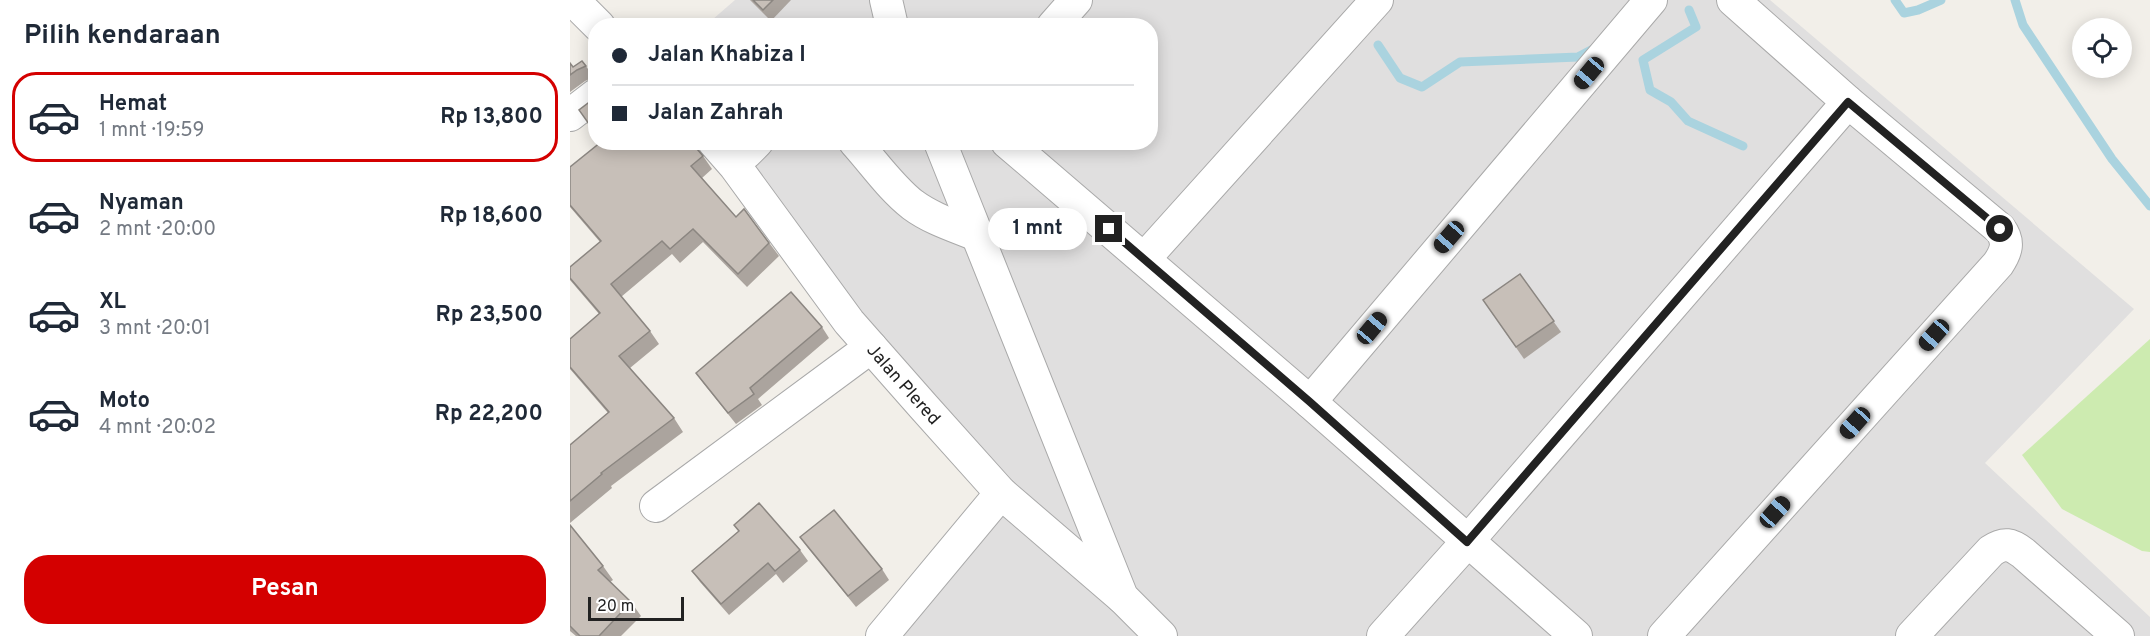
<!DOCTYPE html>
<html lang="id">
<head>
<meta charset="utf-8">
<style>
	body { margin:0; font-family:Overpass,sans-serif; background:#f6f6f7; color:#1f2937; height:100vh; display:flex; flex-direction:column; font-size:22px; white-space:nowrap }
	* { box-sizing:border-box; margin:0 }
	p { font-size:20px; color:#747a83 }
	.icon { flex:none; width:33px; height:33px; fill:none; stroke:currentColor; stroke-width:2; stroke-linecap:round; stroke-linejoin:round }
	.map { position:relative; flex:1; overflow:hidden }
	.sheet { display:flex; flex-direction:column; background:#fff; width:570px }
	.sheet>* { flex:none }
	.top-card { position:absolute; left:18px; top:18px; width:570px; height:132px; border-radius:24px; box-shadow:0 3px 15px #0003; display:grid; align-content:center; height:132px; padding:0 24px; background:#fff }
	.fabs { position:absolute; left:1502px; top:18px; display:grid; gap:12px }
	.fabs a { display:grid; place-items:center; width:60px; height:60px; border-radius:50%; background:#fff; box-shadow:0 3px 15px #0003; font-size:30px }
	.scale { position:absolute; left:18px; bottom:15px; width:96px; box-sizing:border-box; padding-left:6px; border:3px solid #222; border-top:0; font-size:16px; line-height:21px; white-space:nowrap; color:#222; -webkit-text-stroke:4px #fff; paint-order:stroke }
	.end { position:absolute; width:27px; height:27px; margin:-14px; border:8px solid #222; background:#fff; box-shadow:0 0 0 3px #fff }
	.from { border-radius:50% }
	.bubble { position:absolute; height:42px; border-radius:21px; background:#fff; box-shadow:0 3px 15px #0003; font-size:20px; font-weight:700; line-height:42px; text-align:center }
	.car { position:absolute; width:18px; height:36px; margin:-18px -9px; border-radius:8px; box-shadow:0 0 4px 2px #0007; background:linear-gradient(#222 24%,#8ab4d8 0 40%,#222 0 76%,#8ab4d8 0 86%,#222 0) }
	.top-card b { display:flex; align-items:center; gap:21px; height:57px; font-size:22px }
	.top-card b+b { border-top:2px solid #e0e1e3 }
	.top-card i { width:15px; height:15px; background:#1f2937 }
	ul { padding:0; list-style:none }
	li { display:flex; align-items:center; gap:18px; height:90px; margin:0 12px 9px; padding:0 12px; border:3px solid transparent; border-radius:24px }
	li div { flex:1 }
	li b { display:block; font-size:22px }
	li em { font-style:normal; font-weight:700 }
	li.on { border-color:#d40000 }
	li>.icon { width:54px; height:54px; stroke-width:1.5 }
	h2 { padding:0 24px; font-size:27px; line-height:72px }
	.cta { display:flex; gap:12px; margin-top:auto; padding:12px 24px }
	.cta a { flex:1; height:69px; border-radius:24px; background:#d40000; color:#fff; font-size:24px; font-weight:700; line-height:69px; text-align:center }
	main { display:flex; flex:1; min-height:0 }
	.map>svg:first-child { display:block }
</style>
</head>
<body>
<main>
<section class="sheet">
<h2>Pilih kendaraan</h2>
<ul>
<li class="on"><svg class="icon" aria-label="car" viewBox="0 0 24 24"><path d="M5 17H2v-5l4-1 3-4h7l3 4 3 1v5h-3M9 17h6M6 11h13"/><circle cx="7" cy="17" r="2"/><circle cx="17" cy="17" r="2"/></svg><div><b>Hemat</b><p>1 mnt · 19:59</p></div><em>Rp 13,800</em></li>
<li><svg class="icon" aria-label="car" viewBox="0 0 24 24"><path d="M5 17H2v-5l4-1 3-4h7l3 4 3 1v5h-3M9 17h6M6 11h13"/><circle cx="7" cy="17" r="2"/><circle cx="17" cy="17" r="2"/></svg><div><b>Nyaman</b><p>2 mnt · 20:00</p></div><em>Rp 18,600</em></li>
<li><svg class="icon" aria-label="car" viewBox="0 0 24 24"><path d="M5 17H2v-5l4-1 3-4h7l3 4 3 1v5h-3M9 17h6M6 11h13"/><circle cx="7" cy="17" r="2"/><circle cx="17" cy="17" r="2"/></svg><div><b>XL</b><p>3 mnt · 20:01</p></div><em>Rp 23,500</em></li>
<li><svg class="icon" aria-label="car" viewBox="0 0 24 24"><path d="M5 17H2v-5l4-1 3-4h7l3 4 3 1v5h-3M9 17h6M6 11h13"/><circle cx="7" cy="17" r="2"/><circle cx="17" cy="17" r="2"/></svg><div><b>Moto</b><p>4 mnt · 20:02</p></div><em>Rp 22,200</em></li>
</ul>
<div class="cta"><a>Pesan</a></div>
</section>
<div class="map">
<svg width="1580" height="636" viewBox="0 0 1580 636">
	<rect width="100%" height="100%" fill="#f2efe9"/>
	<path fill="#e0dfdf" d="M 165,0 L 1200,0 L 1564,309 L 1415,463 L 1580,617 L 1580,636 L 316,636 L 432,481 L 143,143 L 580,142 L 580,26 L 135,26 Z"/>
	<path fill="#cdebb0" d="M 1580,339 L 1580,552 L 1572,551 L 1492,509 L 1452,455 Z"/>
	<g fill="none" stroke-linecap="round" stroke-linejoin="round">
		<g stroke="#aad3df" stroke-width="9">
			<path d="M 1325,0 L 1334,13 L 1348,10 L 1371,0"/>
			<path d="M 1445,0 L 1453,25 L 1542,159 L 1580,206"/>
			<path d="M 1119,10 L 1126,27 L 1073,60 L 1080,90 L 1101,102 L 1118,121 L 1173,146"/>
			<path d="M 808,45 L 830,78 L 852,87 L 890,62 L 1008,57 L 1025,48"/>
		</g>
		<defs>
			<g id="street">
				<path d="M 3,0 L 29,26"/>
				<path d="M 316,0 L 322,26"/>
				<path d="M 483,26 L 506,0"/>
				<path d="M 0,115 L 26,95"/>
				<path id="s1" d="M 144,142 L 165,166 L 279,322 L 353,406 L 431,493 L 552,597"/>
				<path d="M 285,142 C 304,163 321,188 343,205 C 362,219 385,226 407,235"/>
				<path d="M 370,142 L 552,597 L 591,636"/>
				<path d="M 437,142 L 740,402 L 1006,636"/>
				<path d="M 176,153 L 187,142"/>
				<path d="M 574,259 L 807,0"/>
				<path d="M 740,402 L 1081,0"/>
				<path d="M 86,506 L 301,347"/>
				<path d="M 312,636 L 431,493"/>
				<path d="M 813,636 L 897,542 L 1278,102"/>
				<path d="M 1094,636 L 1428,264 C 1436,252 1440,242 1430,229 L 1278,102 L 1163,0"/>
				<path d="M 1342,636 L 1421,551 C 1434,542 1441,544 1453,553 L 1548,636"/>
			</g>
		</defs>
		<use href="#street" stroke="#a9a9a9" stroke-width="34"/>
		<use href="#street" stroke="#fff" stroke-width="32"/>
	</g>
	<g fill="#aba49e">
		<path d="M 180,0 L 221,0 L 201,21 Z"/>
		<path d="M 12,61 L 24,77 L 15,81 L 0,92 L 0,63 L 3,67 Z"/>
		<path d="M 133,156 L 142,169 L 132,178 L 166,217 L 174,209 L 209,256 L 177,287 L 133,242 L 110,263 L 102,254 L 51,297 L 80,331 L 89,344 L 60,368 L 104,418 L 113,432 L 41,486 L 42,488 L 0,523 L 0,445 L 38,413 L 0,369 L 0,339 L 29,314 L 0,280 L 0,267 L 30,242 L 0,207 L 0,167 Z"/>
		<path d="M 950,274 L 991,332 L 954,359 L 913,300 Z"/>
		<path d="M 252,327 L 259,338 L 188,399 L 192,405 L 166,424 L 134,384 L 126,373 Z"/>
		<path d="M 0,525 L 33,566 L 43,580 L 40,582 L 61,602 L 71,616 L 51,636 L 6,636 L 0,631 Z"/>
		<path d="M 164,525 L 230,550 L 238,561 L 213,583 L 206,574 L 159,615 L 130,582 L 122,571 L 169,531 Z"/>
		<path d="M 230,537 L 312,569 L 319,580 L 286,607 L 238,548 Z"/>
	</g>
	<g fill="#c7bfb8" stroke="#8b8681" stroke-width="1.5">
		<path d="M 183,0 L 203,0 L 193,10 Z"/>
		<path d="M 12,61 L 16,66 L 7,70 L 0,75 L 0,63 L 3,67 Z"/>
		<path d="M 26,97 L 26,134 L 9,110 Z"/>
		<path d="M 31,142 L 121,142 L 133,156 L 121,166 L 166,217 L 174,209 L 199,243 L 168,274 L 123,229 L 100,249 L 92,241 L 41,284 L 80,331 L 49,356 L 104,418 L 31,473 L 32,474 L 0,501 L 0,445 L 39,412 L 0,367 L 0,339 L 30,313 L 0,278 L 0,267 L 31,241 L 0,205 L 0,167 Z"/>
		<path d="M 950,274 L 984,321 L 946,347 L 913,300 Z"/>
		<path d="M 221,292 L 252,327 L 180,388 L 184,394 L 158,413 L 126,373 Z"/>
		<path d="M 189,503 L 230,550 L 205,571 L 198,563 L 151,604 L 122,571 L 169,531 L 164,525 Z"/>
		<path d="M 264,510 L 312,569 L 278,596 L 230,537 Z"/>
		<path d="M 0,525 L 33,566 L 28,570 L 61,602 L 29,636 L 10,636 L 0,626 Z"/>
	</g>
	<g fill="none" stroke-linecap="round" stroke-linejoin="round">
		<path stroke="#222" stroke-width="8" d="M 539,229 L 740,402 L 897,542 L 1278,102 L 1430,229"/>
	</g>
	<g text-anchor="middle" stroke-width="6" stroke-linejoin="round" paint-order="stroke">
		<g font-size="18" fill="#222" stroke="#fff">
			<text dy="6" stroke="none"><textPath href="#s1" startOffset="308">Jalan Plered</textPath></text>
		</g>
	</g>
</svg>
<div class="fabs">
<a><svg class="icon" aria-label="locate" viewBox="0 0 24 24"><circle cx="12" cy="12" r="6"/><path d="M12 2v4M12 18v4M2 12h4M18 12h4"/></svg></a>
</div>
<div class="scale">20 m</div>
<i class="end from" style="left:1430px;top:229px"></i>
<i class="end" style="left:539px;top:229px"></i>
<div class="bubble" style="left:418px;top:208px;width:99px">1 mnt</div>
<i class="car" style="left:1019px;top:73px;rotate:220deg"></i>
<i class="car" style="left:879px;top:237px;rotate:221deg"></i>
<i class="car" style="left:802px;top:328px;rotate:40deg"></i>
<i class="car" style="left:1364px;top:335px;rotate:222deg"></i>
<i class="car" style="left:1285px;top:423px;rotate:222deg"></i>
<i class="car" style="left:1205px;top:512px;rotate:42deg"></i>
<div class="top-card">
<b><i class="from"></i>Jalan Khabiza I</b>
<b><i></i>Jalan Zahrah</b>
</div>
</div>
</main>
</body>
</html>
